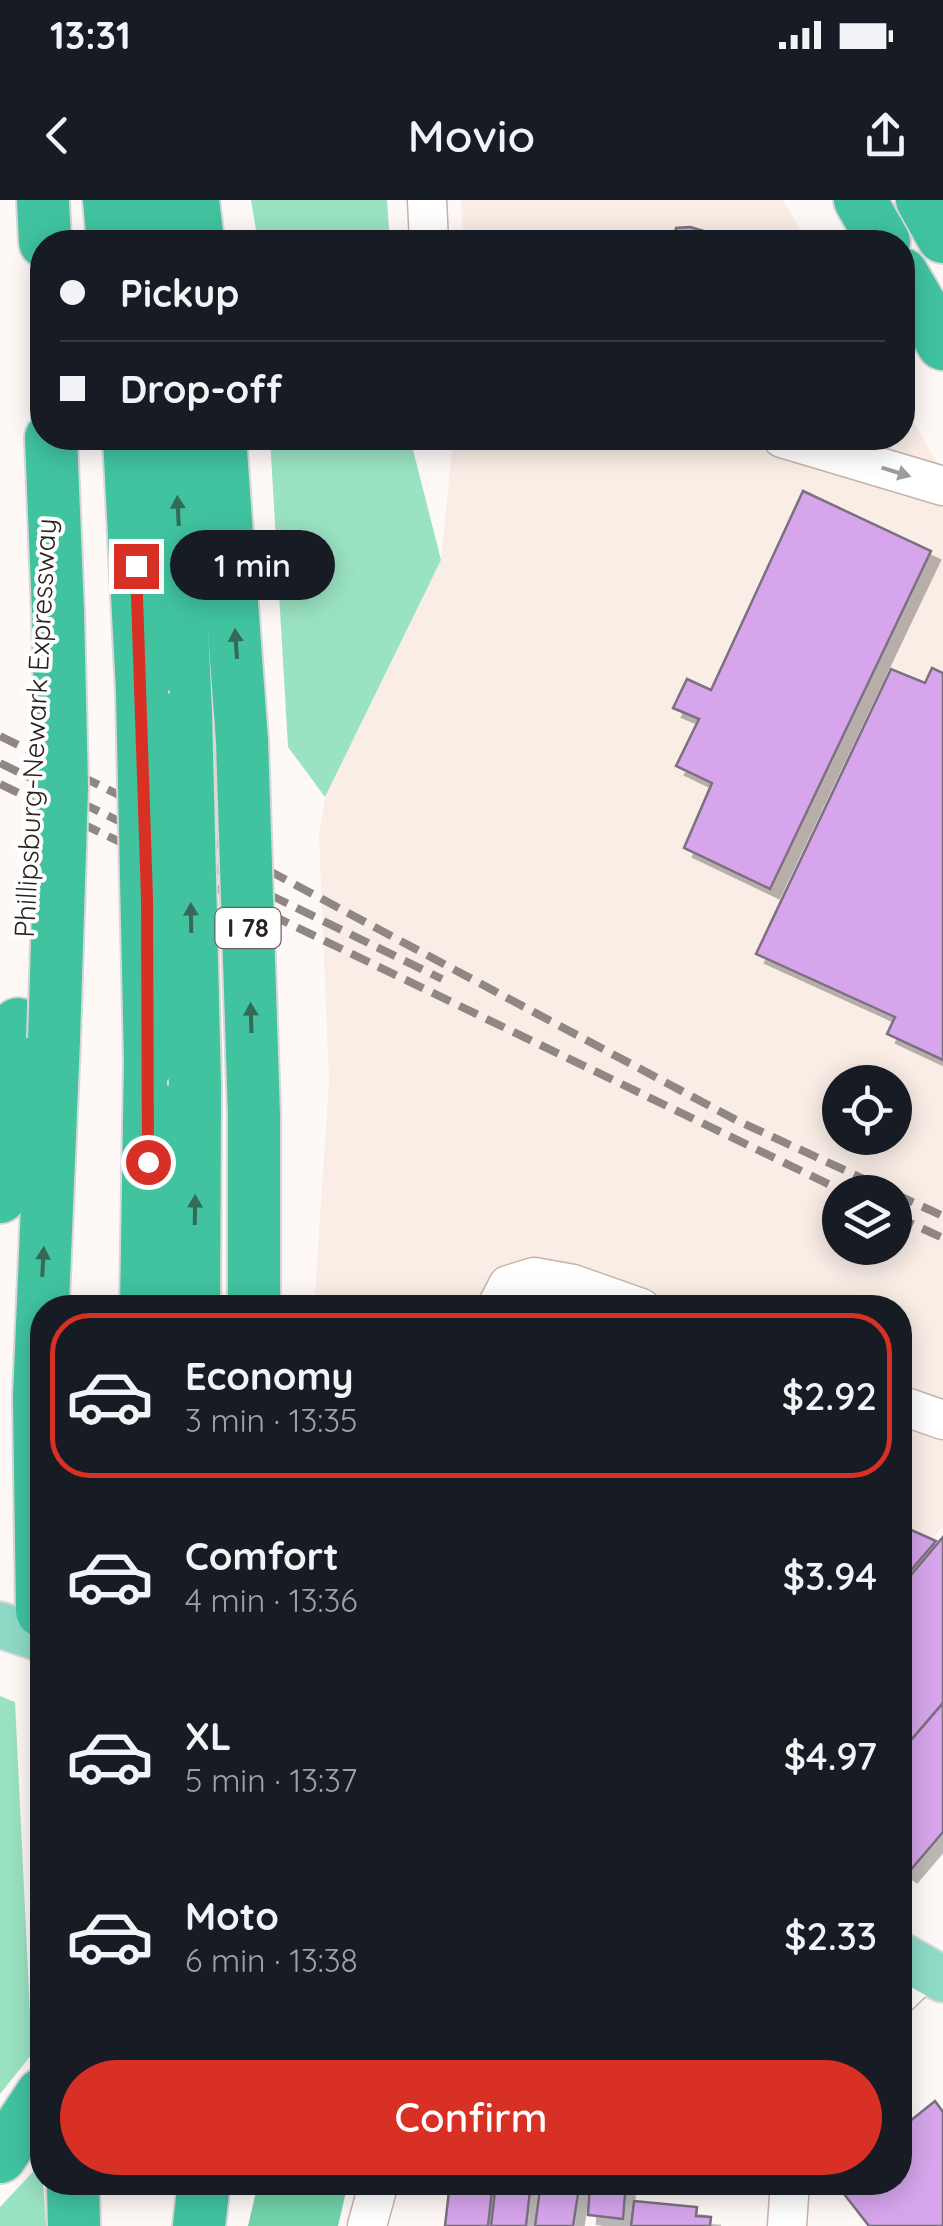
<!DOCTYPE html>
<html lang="en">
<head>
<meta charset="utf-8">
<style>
	body { margin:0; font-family:Quicksand,sans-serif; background:#20242c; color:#f1f3f6; height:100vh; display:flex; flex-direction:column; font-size:38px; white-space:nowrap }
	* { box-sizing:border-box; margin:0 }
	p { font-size:32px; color:#9ea1a6 }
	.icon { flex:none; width:55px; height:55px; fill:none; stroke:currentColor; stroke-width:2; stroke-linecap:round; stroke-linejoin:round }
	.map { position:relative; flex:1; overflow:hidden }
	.sheet { position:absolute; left:30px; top:1095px; width:882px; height:900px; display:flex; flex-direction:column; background:#171b24; border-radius:40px; box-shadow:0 5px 25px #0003 }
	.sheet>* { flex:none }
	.guide { position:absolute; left:30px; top:30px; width:885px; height:220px; border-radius:40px; box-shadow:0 5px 25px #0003; display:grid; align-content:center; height:220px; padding:0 30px; background:#171b24 }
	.fabs { position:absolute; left:822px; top:865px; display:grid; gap:20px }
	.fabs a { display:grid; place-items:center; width:90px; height:90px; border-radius:50%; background:#171b24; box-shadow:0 5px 25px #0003; font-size:50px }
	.end { position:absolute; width:45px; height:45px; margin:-22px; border:12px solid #d93025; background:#fff; box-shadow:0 0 0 5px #fff }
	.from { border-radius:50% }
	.bubble { position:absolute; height:70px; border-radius:35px; background:#171b24; box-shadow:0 5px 25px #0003; font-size:32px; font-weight:600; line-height:70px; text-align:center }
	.guide b { display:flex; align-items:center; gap:35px; height:95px; font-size:38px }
	.guide b+b { border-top:2px solid #363941 }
	.guide i { width:25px; height:25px; background:#f1f3f6 }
	ul { padding:18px 0 0; list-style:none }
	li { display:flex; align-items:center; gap:30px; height:165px; margin:0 20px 15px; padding:0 10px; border:5px solid transparent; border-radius:40px }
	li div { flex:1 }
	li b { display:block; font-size:38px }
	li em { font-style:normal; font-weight:600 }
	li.active { border-color:#d93025 }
	li>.icon { width:90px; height:90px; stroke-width:1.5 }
	.action { display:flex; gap:20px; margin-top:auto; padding:20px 30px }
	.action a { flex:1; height:115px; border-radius:60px; background:#d93025; color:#fff; font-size:40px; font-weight:600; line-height:115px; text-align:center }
	.status { display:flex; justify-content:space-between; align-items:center; height:70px; padding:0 50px; background:#171b24; direction:ltr }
	.status svg { height:28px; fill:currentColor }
	header { display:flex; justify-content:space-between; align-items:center; height:130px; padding:0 30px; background:#171b24; font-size:45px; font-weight:600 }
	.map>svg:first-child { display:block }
</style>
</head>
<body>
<div class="status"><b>13:31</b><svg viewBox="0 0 49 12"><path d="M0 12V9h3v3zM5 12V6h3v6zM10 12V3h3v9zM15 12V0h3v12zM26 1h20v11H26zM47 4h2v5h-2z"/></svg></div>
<header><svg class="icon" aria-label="back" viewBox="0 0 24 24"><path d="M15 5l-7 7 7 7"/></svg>Movio<svg class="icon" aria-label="share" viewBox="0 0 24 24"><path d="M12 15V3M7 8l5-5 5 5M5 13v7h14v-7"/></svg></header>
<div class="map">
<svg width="943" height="2026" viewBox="0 0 943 2026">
	<defs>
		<filter id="shadow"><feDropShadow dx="9" dy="9" stdDeviation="0" flood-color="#0004"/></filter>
	</defs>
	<rect width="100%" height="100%" fill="#fef9f7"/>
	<g fill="#f9ede6" fill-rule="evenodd">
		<path d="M 461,0 L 783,0 L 808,42 L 463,42 Z"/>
		<path d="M 903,204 L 943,273 L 943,1326 L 900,1377 L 900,1108 L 314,1108 L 329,881 L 319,636 L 325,597 L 441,360 L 453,238 L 902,238 ZM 840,882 L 895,882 L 895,938 L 840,938 ZM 840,992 L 895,992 L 895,1048 L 840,1048 Z"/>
	</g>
	<g fill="#9ae3c2">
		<path d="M 251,0 L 387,0 L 390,42 L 258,42 Z"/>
		<path d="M 270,238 L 410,238 L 441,360 L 325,597 L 288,547 Z"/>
		<path d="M 0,1496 L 15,1502 L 32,1854 L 0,1894 Z"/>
		<path d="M 42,1962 L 46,2026 L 0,2026 L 0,2007 Z"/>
	</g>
	<path fill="#71d2a8" d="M 258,1983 L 348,1983 L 338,2026 L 248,2026 Z"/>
	<g fill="#d6a5eb" stroke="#7b6f81" stroke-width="2.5" filter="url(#shadow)">
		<path d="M 690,27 L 740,42 L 496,42 L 497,38 L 675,34 L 676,28 Z"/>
		<path d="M 803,291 L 931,351 L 770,689 L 684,648 L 712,583 L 676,566 L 699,519 L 673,508 L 687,479 L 711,490 Z"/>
		<path d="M 932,468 L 943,473 L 943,860 L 887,834 L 895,817 L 756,754 L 891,469 L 925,483 Z"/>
		<path d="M 900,1325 L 936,1341 L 900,1383 Z"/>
		<path d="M 943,1337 L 943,1503 L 906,1546 L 900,1541 L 900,1388 Z"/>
		<path d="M 943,1503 L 943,1632 L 908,1673 L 902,1669 L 900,1671 L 900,1541 L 906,1546 Z"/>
		<path d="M 935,1901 L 943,1912 L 943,2026 L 869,2026 L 844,1994 L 851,1982 L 900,1982 L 900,1929 Z"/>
		<path d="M 450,1982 L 493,1982 L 488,2026 L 445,2026 Z"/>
		<path d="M 496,1982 L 531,1982 L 526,2026 L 491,2026 Z"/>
		<path d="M 541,1982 L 580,1982 L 573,2026 L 535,2026 Z"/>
		<path d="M 590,1982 L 626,1982 L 623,2019 L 588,2015 Z"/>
		<path d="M 634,2001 L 697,2007 L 696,2016 L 711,2017 L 710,2026 L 631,2026 Z"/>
	</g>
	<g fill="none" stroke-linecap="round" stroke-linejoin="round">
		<defs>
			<g id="minor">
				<path d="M 427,0 L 429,42"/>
				<path d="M 782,238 L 943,286"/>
				<path d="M 496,1108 L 508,1085 L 534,1077 L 573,1084 L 641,1108"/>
				<path d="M 900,1205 L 943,1220"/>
				<path d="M 900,1794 L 927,1768"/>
				<path d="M 367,2026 L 379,1982"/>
				<path d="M 787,2026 L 790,1982"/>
			</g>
			<g id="major">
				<path d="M 0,1425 L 42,1439"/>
				<path d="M 900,1755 L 943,1779"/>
			</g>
			<g id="highway">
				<path d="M 43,0 L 45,42"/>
				<path d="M 109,0 L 113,42"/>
				<path d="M 154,0 L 158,42"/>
				<path d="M 193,0 L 198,42"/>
				<path d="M 860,0 L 884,42"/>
				<path d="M 922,0 L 943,37"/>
				<path d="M 902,74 L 943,144"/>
				<path d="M 51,238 L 58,412"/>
				<path d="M 129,238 L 142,491"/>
				<path d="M 173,238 L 186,513"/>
				<path d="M 220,238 L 242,541"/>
				<path d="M 254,915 L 254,1108"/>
				<path d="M 0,997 L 18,824"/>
				<path d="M 146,1108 L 150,861"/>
				<path d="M 194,1108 L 195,885"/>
				<path d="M 42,1411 L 39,1197 L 54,839"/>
				<path d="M 0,1957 L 42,1894"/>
				<path d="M 73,1982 L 74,2026"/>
				<path d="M 199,2026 L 204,1982"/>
			</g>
		</defs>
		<use href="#minor" stroke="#c9b3a6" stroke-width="41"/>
		<use href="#major" stroke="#d9d7d6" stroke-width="49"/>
		<use href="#highway" stroke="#d9d7d6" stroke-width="56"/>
		<use href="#minor" stroke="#fff" stroke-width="38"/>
		<use href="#major" stroke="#8ddbc6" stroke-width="45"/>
		<use href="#highway" stroke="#41c3a0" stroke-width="52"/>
		<g stroke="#8e8784" stroke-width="8" stroke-dasharray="20 10" stroke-linecap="butt">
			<path d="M 0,536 L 232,651 L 736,920 L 892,992"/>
			<path d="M 0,563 L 442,779"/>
			<path d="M 0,584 L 845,992"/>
			<path d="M 895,994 L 943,1016"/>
			<path d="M 895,1016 L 943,1038"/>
		</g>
		<defs>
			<g id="highway-bridge">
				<path d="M 142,491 L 150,861"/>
				<path d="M 186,513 L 195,885"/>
				<path d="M 242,541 L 254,915"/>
				<path d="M 54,839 L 62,587 L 58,412"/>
			</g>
		</defs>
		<use href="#highway-bridge" stroke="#d9d7d6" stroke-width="56" stroke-linecap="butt"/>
		<use href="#highway-bridge" stroke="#41c3a0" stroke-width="52"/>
	</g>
	<defs><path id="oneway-solid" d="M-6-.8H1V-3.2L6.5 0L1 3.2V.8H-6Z" transform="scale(2.5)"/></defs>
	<use fill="#9f9c99" href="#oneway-solid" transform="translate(896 272) rotate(17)"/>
	<g fill="#346a58">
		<use href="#oneway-solid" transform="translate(178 311) rotate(-93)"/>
		<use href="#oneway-solid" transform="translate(236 444) rotate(-94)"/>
		<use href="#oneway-solid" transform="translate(191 718) rotate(-91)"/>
		<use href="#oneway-solid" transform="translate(251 818) rotate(-92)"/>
		<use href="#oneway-solid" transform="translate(195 1010) rotate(-89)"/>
		<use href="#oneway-solid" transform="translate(43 1062) rotate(-87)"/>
	</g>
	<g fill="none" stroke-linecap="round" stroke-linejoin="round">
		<path stroke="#d93025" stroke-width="12" d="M 136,366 L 147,698 L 148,962"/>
	</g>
	<g text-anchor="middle" stroke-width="8" stroke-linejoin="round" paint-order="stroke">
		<rect fill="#fff" stroke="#6a6461" stroke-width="2.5" x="215.5" y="708" width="65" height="40" rx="8"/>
		<g font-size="25" font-weight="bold" fill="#2a221d">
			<text x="248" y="737">I 78</text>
		</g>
		<g font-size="28" fill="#2a221d" stroke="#fff">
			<text transform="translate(35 528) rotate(-87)" y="10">Phillipsburg-Newark Expressway</text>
		</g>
	</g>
</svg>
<div class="fabs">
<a><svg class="icon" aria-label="locate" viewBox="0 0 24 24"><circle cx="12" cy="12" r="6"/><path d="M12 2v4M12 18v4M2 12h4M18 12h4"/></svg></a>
<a><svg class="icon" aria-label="layers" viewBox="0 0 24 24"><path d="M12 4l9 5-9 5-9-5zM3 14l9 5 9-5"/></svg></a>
</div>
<i class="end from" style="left:148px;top:962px"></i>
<i class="end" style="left:136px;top:366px"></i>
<div class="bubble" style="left:170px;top:330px;width:165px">1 min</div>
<div class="guide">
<b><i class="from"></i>Pickup</b>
<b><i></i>Drop-off</b>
</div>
<section class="sheet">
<ul>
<li class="active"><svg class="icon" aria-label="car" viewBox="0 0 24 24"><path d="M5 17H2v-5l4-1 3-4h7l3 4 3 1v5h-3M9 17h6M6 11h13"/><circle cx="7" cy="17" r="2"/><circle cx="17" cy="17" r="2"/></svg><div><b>Economy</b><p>3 min · 13:35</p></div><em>$2.92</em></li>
<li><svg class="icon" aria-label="car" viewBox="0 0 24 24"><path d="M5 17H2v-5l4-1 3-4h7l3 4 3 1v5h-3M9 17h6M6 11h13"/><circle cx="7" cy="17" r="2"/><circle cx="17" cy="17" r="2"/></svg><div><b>Comfort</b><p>4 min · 13:36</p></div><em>$3.94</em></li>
<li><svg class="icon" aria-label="car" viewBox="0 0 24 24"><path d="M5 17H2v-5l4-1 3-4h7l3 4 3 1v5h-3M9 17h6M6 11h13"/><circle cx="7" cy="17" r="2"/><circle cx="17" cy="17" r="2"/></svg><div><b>XL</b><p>5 min · 13:37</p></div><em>$4.97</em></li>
<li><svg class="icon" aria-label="car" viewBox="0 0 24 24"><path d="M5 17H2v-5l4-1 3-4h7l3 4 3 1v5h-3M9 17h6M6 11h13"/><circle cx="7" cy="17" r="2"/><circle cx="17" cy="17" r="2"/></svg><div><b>Moto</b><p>6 min · 13:38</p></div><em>$2.33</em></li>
</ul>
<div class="action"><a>Confirm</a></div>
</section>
</div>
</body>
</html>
